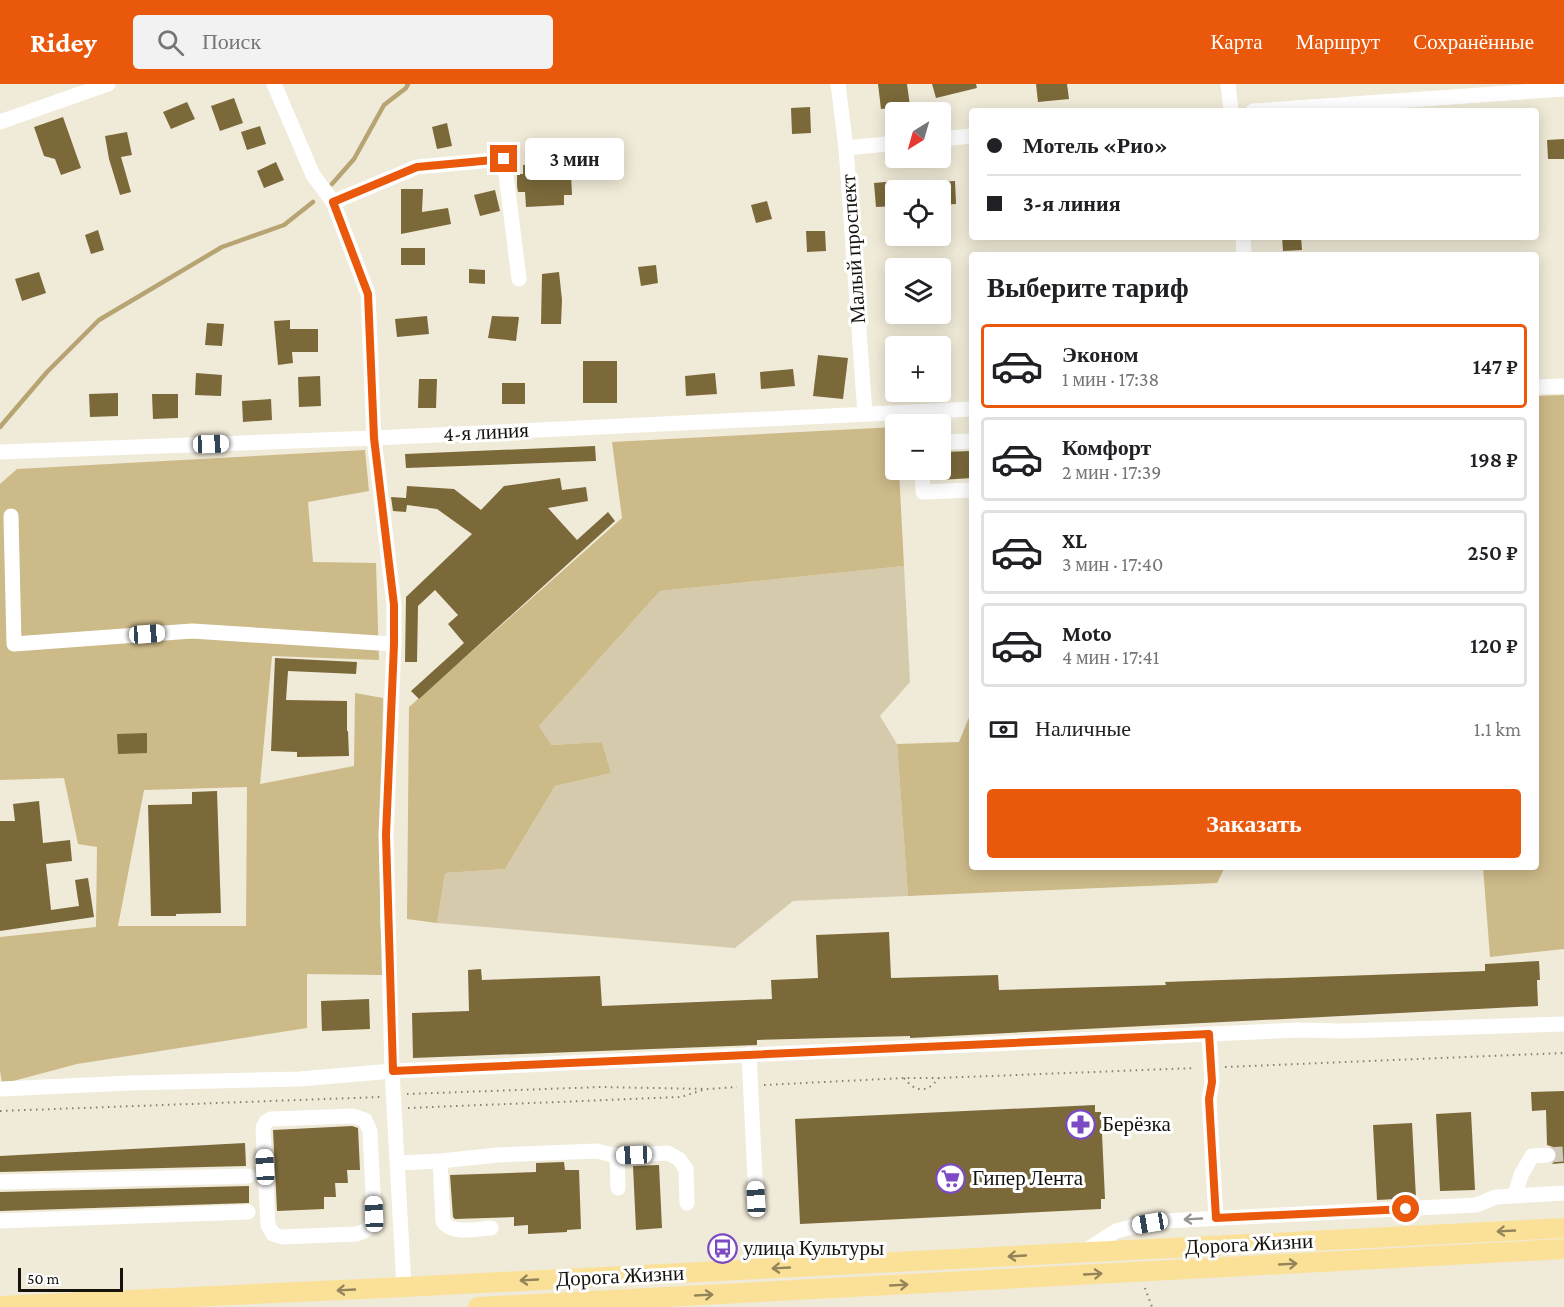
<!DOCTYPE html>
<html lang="ru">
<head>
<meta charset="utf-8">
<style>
	body { margin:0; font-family:"Crimson Pro",serif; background:#f2f2f2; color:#202124; height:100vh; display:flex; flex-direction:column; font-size:22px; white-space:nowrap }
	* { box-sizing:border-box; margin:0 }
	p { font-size:20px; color:#757577 }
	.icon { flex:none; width:33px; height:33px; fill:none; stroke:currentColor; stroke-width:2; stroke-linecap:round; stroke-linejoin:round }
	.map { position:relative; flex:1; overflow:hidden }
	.drawer { position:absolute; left:969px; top:168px; width:570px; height:618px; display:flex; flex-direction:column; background:#fff; border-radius:6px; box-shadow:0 3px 15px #0003 }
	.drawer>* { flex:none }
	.hud { position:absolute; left:969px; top:24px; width:570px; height:132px; border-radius:6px; box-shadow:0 3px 15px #0003; display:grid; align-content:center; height:132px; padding:0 18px; background:#fff }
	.needle { width:39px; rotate:217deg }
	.buttons { position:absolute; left:885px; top:18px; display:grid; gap:12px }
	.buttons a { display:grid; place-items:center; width:66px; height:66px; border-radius:6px; background:#fff; box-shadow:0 3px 15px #0003; font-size:30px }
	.scale { position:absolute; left:18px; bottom:15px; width:105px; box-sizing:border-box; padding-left:6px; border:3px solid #16130d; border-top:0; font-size:16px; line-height:21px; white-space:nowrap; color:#16130d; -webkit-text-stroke:4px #fff; paint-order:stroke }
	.end { position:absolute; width:27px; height:27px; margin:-14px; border:8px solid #ea580c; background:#fff; box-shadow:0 0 0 3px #fff }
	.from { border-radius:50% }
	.bubble { position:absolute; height:42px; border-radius:6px; background:#fff; box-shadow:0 3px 15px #0003; font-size:20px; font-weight:600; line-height:42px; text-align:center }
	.car { position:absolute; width:18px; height:36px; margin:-18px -9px; border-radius:8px; box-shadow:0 0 4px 2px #0007; background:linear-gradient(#fff 24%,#345 0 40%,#fff 0 76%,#345 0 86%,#fff 0) }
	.hud b { display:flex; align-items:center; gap:21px; height:57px; font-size:22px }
	.hud b+b { border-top:2px solid #e0e0e0 }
	.hud i { width:15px; height:15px; background:#202124 }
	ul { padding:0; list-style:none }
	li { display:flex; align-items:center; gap:18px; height:84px; margin:0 12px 9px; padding:0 6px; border:3px solid #e0e0e0; border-radius:6px }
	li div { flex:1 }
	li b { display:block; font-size:22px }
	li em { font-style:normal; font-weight:600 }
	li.on { border-color:#ea580c }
	li>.icon { width:54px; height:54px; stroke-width:1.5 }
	h2 { padding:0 18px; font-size:27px; line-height:72px }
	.pay { display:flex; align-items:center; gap:15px; height:66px; padding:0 18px; font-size:22px }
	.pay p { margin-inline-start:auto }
	.cta { display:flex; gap:12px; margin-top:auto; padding:12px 18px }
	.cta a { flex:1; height:69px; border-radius:6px; background:#ea580c; color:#fff; font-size:24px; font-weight:600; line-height:69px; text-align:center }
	header { display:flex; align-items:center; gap:36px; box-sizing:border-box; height:84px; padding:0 30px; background:#ea580c; color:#fff }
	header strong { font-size:28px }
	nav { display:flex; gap:33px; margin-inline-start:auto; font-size:21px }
	.search { width:420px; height:54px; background:#f2f2f2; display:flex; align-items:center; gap:15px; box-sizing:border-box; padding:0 21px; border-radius:6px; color:#757577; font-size:22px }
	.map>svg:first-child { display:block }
</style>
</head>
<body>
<header>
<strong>Ridey</strong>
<div class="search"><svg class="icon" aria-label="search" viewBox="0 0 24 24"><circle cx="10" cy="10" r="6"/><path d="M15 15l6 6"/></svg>Поиск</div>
<nav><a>Карта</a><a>Маршрут</a><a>Сохранённые</a></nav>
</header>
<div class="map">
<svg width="1564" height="1223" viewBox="0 0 1564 1223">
	<rect width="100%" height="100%" fill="#f0ead8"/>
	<path fill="#d6caac" d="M 904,482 L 910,598 L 880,632 L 897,660 L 908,812 L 793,817 L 735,864 L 437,839 L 445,789 L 505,785 L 555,702 L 611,689 L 602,658 L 550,661 L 539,642 L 660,507 Z"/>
	<g fill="#cdba89" fill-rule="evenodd">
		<path d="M 1564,311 L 1564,865 L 1490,873 L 1483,783 L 1536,783 L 1536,312 Z"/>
		<path d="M 895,343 L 896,386 L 899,386 L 904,482 L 660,507 L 539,642 L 551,661 L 602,658 L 611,689 L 555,702 L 505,785 L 445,789 L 437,839 L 407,835 L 409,623 L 622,434 L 612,358 Z"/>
		<path d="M 365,366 L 369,407 L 308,418 L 313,478 L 376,479 L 379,576 L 272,572 L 260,700 L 354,682 L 355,609 L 383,614 L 380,837 L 384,891 L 307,890 L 307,944 L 77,980 L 2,1000 L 0,986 L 0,853 L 96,843 L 97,763 L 78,760 L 64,694 L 0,696 L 0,400 L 17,385 ZM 247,703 L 246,842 L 118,842 L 144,706 Z"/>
		<path d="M 972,626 L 972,783 L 1265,783 L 1224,785 L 1217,799 L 908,812 L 897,660 L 959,658 Z"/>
	</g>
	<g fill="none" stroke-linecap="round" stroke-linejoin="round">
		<g stroke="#b7a473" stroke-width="4.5">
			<path d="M 332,100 L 354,75 L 384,21 L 406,4 L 408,0"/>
			<path d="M 0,343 L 47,288 L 99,236 L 222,163 L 284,141 L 313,118"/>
		</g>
	</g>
	<g fill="#7b693a">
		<path d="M 878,0 L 907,0 L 910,22 L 881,25 Z"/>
		<path d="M 932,0 L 976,0 L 977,4 L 936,14 Z"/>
		<path d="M 1036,0 L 1067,0 L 1069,15 L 1038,18 Z"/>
		<path d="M 234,14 L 243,39 L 220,47 L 211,22 Z"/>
		<path d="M 187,18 L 195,35 L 171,45 L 163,28 Z"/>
		<path d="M 810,23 L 811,49 L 792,50 L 791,24 Z"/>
		<path d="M 63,33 L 81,84 L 61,91 L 55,75 L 44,72 L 34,43 Z"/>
		<path d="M 447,39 L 452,62 L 437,65 L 432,43 Z"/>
		<path d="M 260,42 L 266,60 L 247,66 L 241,48 Z"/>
		<path d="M 127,48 L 132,71 L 121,73 L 131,108 L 120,111 L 109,75 L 105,52 Z"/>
		<path d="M 1564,55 L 1564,75 L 1548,75 L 1547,56 Z"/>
		<path d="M 276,78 L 284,96 L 264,104 L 257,87 Z"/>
		<path d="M 561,79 L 562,90 L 571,90 L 572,111 L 564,111 L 564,121 L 526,123 L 525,108 L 518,108 L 517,102 L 517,90 L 523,90 L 523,81 Z"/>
		<path d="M 896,97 L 896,122 L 876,123 L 874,99 Z"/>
		<path d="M 955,97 L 956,120 L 940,121 L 940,98 Z"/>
		<path d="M 401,105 L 423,105 L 422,128 L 448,124 L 451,140 L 401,150 Z"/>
		<path d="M 495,106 L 500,127 L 480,132 L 474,111 Z"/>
		<path d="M 767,117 L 772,135 L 756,139 L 751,121 Z"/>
		<path d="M 98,146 L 104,166 L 91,170 L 85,151 Z"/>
		<path d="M 806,147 L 825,147 L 826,167 L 807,168 Z"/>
		<path d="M 1282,153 L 1301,153 L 1302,166 L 1283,167 Z"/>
		<rect x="401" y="164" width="24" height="17"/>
		<path d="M 656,181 L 658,199 L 641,202 L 638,183 Z"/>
		<path d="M 469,185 L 485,186 L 485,200 L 469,199 Z"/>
		<path d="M 39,188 L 46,209 L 22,217 L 15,195 Z"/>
		<path d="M 559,188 L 562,216 L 561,240 L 541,240 L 542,190 Z"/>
		<path d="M 427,232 L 429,250 L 397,253 L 395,235 Z"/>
		<path d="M 492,232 L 519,233 L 516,257 L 488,254 Z"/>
		<path d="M 290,236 L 290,245 L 318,245 L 318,268 L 292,268 L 293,279 L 278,281 L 274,237 Z"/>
		<path d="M 207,239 L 224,240 L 222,262 L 205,261 Z"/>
		<path d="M 818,271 L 848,274 L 843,315 L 813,312 Z"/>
		<rect x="583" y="277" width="34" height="42"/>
		<path d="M 793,285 L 795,302 L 761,305 L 760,288 Z"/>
		<path d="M 196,289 L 222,291 L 221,312 L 195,311 Z"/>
		<path d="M 715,289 L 717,310 L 686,312 L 685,292 Z"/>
		<path d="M 320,292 L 321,322 L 299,323 L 298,293 Z"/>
		<path d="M 419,295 L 437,295 L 436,324 L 418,324 Z"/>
		<rect x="502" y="299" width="23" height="21"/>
		<path d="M 118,309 L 118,332 L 90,333 L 89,310 Z"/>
		<path d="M 152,310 L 178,310 L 178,334 L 153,335 Z"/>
		<path d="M 271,315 L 272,336 L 243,338 L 242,317 Z"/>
		<path d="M 595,362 L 596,377 L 406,384 L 405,370 Z"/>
		<path d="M 972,367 L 972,394 L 940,396 L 940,368 Z"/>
		<path d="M 560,394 L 562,406 L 586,403 L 588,417 L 548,424 L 577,456 L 608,428 L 615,437 L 419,615 L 411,607 L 464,559 L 448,540 L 458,531 L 435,506 L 418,522 L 417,578 L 405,578 L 406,513 L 472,450 L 437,425 L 407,421 L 406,428 L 393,427 L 391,413 L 406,414 L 407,402 L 454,405 L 481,426 L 504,402 Z"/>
		<path d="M 275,574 L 357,578 L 356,590 L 288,587 L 286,616 L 347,617 L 347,647 L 348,647 L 349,672 L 297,673 L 297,668 L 271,667 Z"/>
		<path d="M 147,649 L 147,669 L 118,670 L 117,650 Z"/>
		<path d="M 217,707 L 221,829 L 176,830 L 176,832 L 151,832 L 148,721 L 192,720 L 192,708 Z"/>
		<path d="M 39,717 L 43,759 L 70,756 L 72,777 L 46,780 L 51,826 L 79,822 L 75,796 L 88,794 L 94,833 L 0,847 L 0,737 L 15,737 L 13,720 Z"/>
		<path d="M 889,848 L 891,894 L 998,891 L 999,906 L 1166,901 L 1165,898 L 1485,887 L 1485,880 L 1539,877 L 1540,896 L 1537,896 L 1538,922 L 910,954 L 910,952 L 757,956 L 757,961 L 413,974 L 412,929 L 469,927 L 468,886 L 481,885 L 482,896 L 600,892 L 602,922 L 772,915 L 771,896 L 818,894 L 816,851 Z"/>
		<path d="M 369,915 L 370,945 L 322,947 L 321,917 Z"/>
		<path d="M 1564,1007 L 1564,1079 L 1552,1080 L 1556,1076 L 1558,1070 L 1553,1063 L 1547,1061 L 1546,1026 L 1532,1027 L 1531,1008 Z"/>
		<path d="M 1095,1021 L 1095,1028 L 1101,1028 L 1105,1115 L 1101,1115 L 1101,1125 L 800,1140 L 795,1035 Z"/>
		<path d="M 1471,1028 L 1475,1106 L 1440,1107 L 1436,1030 Z"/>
		<path d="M 1412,1039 L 1416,1114 L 1377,1116 L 1373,1041 Z"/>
		<path d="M 352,1042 L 358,1044 L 360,1086 L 347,1086 L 348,1099 L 335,1099 L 336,1113 L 324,1113 L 324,1125 L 277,1127 L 273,1046 Z"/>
		<path d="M 245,1059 L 246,1082 L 0,1088 L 0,1072 Z"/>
		<path d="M 564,1078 L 565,1086 L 579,1086 L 581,1145 L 567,1146 L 567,1148 L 528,1150 L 528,1141 L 514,1142 L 514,1133 L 455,1135 L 453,1133 L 450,1091 L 536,1088 L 536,1079 Z"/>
		<path d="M 659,1081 L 662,1144 L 636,1146 L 633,1082 Z"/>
		<path d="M 249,1102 L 249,1119 L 0,1127 L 0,1108 Z"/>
	</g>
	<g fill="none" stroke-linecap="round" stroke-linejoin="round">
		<path stroke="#cfcaba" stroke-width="15" stroke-dasharray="15 8" stroke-linecap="butt" d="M 1548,1071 L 1564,1070"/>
		<g stroke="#837f73" stroke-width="2" stroke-dasharray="1.5 4.5" stroke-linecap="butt">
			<path d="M 1225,983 L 1564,969"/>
			<path d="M 904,994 C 916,1009 927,1009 939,994"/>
			<path d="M 764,1001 L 904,994 L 939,994 L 1195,984"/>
			<path d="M 407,1010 L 601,1003 L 709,1005 L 737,1003"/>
			<path d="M 408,1024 L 681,1013 L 706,1005"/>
			<path d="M 0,1027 L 380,1013"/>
			<path d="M 1145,1204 L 1152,1223"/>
		</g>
		<g stroke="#fff" stroke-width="15">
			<path d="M 274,0 L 313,91 L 333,118 L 368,210 L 374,354 L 394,521 L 394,560 L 386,751 L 392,987 L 404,1203"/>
			<path d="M 838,0 L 846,64 L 865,330"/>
			<path d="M 1228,0 L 1231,27"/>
			<path d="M 1253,27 L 1564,5"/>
			<path d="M 0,38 L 108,0"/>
			<path d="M 940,55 L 972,52"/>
			<path d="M 846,64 L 896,59"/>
			<path d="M 333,118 L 417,83 L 504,75 L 519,195"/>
			<path d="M 1243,153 L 1244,171"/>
			<path d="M 1536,303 L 1564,302"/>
			<path d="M 940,358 L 972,357"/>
			<path d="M 0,368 L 374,354 L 972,325"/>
			<path d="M 922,386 L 923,408 L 972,406"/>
			<path d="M 11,432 L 14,560 L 192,547 L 394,560"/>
			<path d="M 1209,950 L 1212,998 L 1209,1015 L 1216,1134"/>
			<path d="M 749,970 L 756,1115"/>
			<path d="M 0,1005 L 130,999 L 300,995 L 392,987 L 1298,946 L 1344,947 L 1564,940"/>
			<path d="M 353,1032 L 365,1036 L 370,1047 L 374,1130 C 372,1142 368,1147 356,1150 L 282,1153 L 273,1150 L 268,1141 L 263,1044 L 266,1038 L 271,1035 Z"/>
			<path d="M 617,1072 L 618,1104"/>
			<path d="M 440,1077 L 443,1137 C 451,1151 476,1145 491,1144"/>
			<path d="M 398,1079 L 440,1077 L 498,1071 L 597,1067 L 617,1072 L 668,1069 L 679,1075 L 686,1085 L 687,1119"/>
			<path d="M 0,1098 L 248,1092"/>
			<path d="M 1515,1111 L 1521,1091 L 1532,1072 L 1548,1071"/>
			<path d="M 0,1137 L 248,1128"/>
			<path d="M 1082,1169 L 1116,1147 L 1135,1142 L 1165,1137 L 1476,1121 L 1496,1113 L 1564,1109"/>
		</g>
		<g stroke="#fbe198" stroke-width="20">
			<path d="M 0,1222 L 404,1203 L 1564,1144"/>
			<path d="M 478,1223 L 1564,1165"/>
		</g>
	</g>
	<defs><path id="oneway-shaft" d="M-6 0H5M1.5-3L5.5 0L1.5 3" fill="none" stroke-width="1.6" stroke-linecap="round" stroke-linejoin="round" transform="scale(1.5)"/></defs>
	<use stroke="#969592" href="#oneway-shaft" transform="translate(1193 1135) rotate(177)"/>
	<g stroke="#948459">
		<use href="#oneway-shaft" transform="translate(1506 1147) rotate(177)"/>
		<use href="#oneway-shaft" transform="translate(1017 1172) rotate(177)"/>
		<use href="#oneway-shaft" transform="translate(1288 1180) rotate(-3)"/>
		<use href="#oneway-shaft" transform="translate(781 1184) rotate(177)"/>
		<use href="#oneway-shaft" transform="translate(1093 1190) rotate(-3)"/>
		<use href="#oneway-shaft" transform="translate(529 1196) rotate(177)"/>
		<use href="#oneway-shaft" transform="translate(899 1201) rotate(-3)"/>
		<use href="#oneway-shaft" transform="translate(346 1206) rotate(177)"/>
		<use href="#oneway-shaft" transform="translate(704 1211) rotate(-3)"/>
	</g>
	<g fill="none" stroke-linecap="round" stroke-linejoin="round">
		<path stroke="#ea580c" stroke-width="8" d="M 504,75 L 417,83 L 333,118 L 368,210 L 374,354 L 394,521 L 394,560 L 386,751 L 393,987 L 1209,950 L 1212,998 L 1209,1015 L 1216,1134 L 1406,1125"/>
	</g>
	<defs>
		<symbol id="pharmacy-ring" viewBox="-11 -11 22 22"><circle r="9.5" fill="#fff" stroke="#7c4ac2" stroke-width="1.5"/><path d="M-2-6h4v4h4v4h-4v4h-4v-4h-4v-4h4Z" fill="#7c4ac2"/></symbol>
		<symbol id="supermarket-ring" viewBox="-11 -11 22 22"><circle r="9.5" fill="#fff" stroke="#7c4ac2" stroke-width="1.5"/><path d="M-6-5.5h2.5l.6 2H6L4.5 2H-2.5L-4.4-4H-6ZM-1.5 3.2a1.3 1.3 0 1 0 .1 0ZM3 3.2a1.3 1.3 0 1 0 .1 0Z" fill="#7c4ac2"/></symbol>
		<symbol id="bus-ring" viewBox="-11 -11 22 22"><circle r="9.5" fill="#fff" stroke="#7c4ac2" stroke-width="1.5"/><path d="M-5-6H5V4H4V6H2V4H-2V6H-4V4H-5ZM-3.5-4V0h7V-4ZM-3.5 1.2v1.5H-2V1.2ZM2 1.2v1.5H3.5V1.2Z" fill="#7c4ac2"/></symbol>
	</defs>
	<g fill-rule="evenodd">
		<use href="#pharmacy-ring" x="1064" y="1024" width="33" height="33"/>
		<use href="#supermarket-ring" x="934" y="1078" width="33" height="33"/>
		<use href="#bus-ring" x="706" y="1148" width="33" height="33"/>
	</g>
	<g text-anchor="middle" stroke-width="6" stroke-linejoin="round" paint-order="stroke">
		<g font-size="21" fill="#16130d" stroke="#fff">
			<text transform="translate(853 165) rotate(-94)" y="7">Малый проспект</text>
			<text transform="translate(486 348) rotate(-3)" y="7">4-я линия</text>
			<text transform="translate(1249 1160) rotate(-3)" y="7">Дорога Жизни</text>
			<text transform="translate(620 1192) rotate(-3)" y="7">Дорога Жизни</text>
		</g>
		<g font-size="21" fill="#16130d" stroke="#fff" text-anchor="start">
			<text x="1102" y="1047">Берёзка</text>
			<text x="972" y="1101">Гипер Лента</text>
			<text x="743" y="1171">улица Культуры</text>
		</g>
	</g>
</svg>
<div class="buttons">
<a><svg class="needle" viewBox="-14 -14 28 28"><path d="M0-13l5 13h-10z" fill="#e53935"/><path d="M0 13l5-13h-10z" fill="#757577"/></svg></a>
<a><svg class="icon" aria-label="locate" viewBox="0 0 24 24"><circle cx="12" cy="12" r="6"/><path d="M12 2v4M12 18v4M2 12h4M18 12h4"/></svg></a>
<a><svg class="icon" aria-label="layers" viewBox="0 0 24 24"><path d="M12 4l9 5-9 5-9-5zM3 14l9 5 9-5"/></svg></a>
<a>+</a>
<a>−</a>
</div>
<div class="scale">50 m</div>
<i class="end from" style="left:1406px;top:1125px"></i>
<i class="end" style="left:504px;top:75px"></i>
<div class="bubble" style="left:525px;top:54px;width:99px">3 мин</div>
<i class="car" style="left:211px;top:360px;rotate:88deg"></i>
<i class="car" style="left:147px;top:550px;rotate:86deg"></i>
<i class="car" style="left:634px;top:1071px;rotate:268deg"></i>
<i class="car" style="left:265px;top:1083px;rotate:357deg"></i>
<i class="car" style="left:756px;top:1115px;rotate:357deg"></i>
<i class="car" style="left:374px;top:1130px;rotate:358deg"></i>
<i class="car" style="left:1150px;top:1139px;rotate:260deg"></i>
<div class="hud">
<b><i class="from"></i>Мотель «Рио»</b>
<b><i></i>3-я линия</b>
</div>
<section class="drawer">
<h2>Выберите тариф</h2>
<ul>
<li class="on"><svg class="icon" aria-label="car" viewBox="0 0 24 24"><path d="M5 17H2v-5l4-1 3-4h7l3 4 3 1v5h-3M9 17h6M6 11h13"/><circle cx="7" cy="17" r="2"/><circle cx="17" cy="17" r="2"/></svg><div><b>Эконом</b><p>1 мин · 17:38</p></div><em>147 ₽</em></li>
<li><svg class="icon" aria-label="car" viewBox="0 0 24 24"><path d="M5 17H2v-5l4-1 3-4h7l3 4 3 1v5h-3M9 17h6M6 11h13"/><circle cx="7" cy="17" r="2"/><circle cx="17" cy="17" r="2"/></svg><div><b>Комфорт</b><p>2 мин · 17:39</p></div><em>198 ₽</em></li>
<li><svg class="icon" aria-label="car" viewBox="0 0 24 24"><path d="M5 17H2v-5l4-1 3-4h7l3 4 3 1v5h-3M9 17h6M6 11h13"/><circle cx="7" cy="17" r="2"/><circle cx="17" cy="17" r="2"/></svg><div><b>XL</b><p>3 мин · 17:40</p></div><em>250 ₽</em></li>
<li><svg class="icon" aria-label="car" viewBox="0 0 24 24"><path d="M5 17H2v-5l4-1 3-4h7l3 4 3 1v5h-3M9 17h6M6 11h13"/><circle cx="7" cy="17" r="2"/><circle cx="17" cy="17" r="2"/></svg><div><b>Moto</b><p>4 мин · 17:41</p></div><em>120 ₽</em></li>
</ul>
<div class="pay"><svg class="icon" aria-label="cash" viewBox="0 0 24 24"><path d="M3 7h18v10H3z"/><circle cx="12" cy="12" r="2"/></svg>Наличные<p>1.1 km</p></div>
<div class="cta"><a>Заказать</a></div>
</section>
</div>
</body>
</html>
